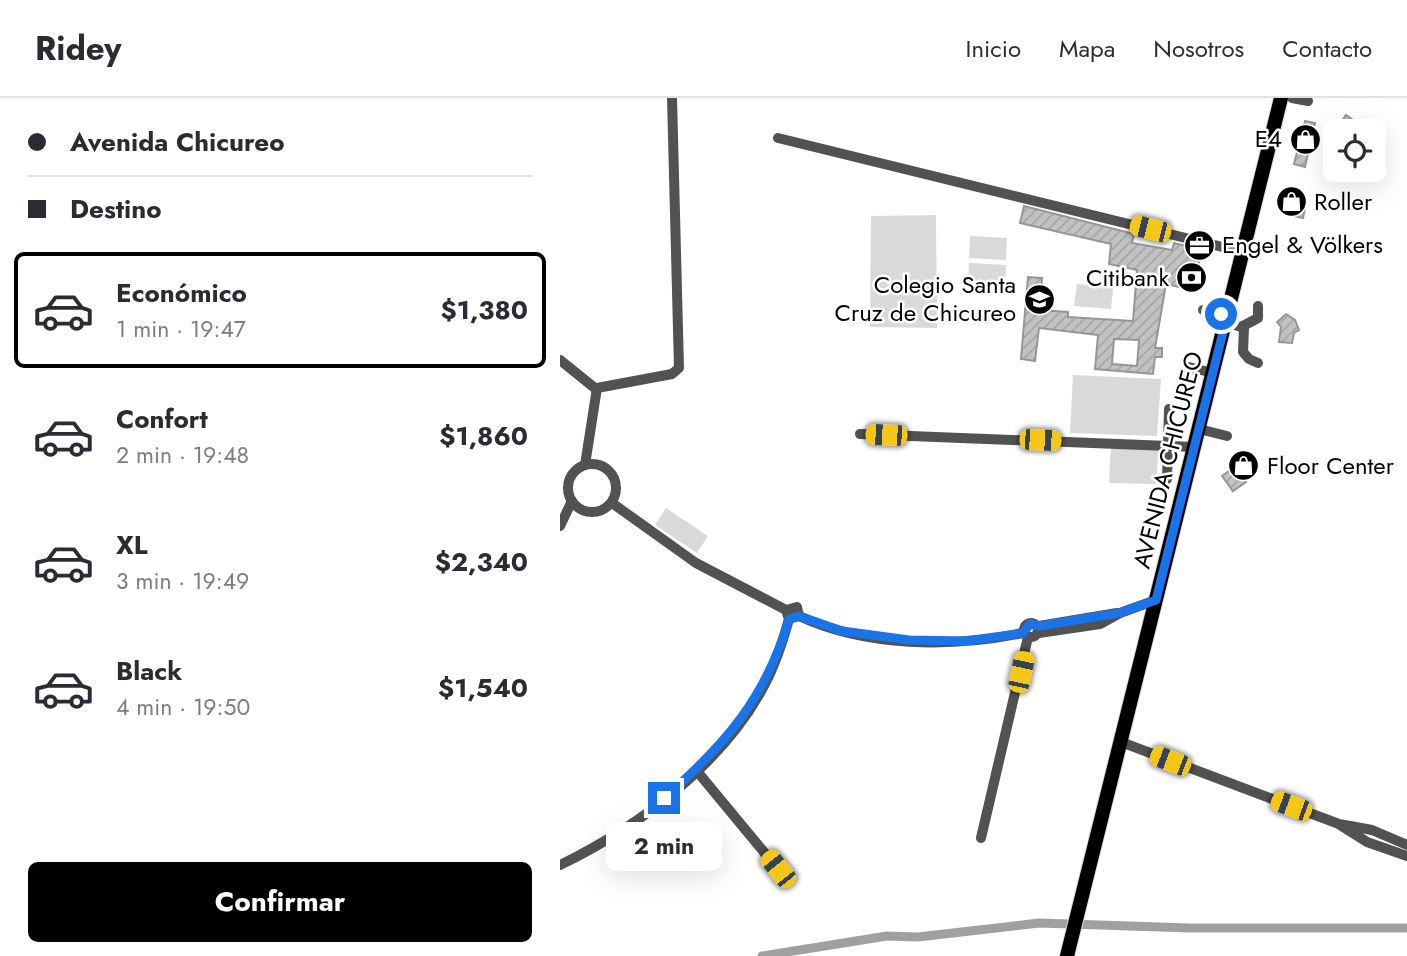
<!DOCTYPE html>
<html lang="es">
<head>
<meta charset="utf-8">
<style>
	body { margin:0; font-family:Jost,sans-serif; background:#f2f2f3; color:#2b2b33; height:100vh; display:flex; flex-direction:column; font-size:26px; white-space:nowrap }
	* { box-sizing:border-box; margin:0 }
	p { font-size:23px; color:#7c7c81 }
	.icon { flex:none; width:38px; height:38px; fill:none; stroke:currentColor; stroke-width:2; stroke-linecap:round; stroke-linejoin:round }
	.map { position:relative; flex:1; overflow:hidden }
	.details { display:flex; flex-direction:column; background:#fff; width:560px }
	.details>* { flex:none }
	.banner { display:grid; align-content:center; height:154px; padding:0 28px; background:#fff }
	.fabs { position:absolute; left:763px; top:21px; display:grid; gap:14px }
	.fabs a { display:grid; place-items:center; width:63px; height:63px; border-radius:10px; background:#fff; box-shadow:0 7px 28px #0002; font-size:35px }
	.end { position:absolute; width:32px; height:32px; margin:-16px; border:9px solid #1a73e8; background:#fff; box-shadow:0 0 0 4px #fff }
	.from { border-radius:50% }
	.bubble { position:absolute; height:49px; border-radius:10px; background:#fff; box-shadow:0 7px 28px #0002; font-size:23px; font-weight:700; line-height:49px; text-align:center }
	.car { position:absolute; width:21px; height:42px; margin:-21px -10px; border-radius:9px; box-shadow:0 0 5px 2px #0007; background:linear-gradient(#f5c518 24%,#345 0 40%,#f5c518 0 76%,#345 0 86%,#f5c518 0) }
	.banner b { display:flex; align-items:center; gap:24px; height:66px; font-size:26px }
	.banner b+b { border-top:2px solid #e1e1e2 }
	.banner i { width:18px; height:18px; background:#2b2b33 }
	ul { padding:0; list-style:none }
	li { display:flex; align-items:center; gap:21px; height:116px; margin:0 14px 10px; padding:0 14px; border:4px solid transparent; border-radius:10px }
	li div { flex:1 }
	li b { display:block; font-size:26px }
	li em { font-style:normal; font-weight:700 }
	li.selected { border-color:#000 }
	li>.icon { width:63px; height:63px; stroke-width:1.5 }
	.primary-button { display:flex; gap:14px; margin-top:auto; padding:14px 28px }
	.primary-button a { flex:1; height:80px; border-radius:10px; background:#000; color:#fff; font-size:28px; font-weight:700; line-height:80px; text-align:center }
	header { display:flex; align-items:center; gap:42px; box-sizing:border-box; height:98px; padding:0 35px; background:#fff; border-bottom:2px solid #e1e1e2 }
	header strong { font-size:33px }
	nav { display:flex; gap:38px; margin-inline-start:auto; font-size:24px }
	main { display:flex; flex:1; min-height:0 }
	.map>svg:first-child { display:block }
</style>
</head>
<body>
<header>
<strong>Ridey</strong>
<nav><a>Inicio</a><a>Mapa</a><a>Nosotros</a><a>Contacto</a></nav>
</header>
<main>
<section class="details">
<div class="banner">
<b><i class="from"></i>Avenida Chicureo</b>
<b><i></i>Destino</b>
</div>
<ul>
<li class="selected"><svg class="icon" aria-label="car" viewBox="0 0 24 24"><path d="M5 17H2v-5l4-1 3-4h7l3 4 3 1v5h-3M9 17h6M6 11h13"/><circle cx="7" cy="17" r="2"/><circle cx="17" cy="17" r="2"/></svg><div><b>Económico</b><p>1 min · 19:47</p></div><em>$1,380</em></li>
<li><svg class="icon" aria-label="car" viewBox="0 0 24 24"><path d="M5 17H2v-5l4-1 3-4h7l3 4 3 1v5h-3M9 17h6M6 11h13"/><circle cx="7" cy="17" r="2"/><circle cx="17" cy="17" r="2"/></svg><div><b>Confort</b><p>2 min · 19:48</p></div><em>$1,860</em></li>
<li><svg class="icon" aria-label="car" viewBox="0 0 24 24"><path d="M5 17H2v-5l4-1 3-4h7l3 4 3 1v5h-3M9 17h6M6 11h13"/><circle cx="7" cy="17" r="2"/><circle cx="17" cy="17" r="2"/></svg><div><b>XL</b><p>3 min · 19:49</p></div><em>$2,340</em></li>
<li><svg class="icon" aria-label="car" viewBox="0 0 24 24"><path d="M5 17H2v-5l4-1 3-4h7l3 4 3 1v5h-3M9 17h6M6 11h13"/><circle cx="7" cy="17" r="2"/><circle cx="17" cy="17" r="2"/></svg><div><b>Black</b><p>4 min · 19:50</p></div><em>$1,540</em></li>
</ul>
<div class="primary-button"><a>Confirmar</a></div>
</section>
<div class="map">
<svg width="847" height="858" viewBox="0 0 847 858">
	<defs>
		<pattern id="building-hatch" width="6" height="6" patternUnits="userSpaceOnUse" patternTransform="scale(1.75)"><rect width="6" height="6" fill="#c2c2c2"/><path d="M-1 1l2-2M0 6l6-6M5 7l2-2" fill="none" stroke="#a5a5a5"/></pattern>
	</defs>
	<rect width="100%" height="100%" fill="#fff"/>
	<g fill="#d9d9d9">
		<path d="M 376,117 L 377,230 L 310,229 L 311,118 Z"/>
		<path d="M 410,138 L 447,140 L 446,162 L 409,160 Z"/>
		<path d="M 409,165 L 446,167 L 445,189 L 408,187 Z"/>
		<path d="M 517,186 L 553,190 L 551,211 L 514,208 Z"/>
		<path d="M 513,277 L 601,281 L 597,338 L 510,335 Z"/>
		<path d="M 551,346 L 599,348 L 596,386 L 549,385 Z"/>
		<path d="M 106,410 L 148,438 L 137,455 L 95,427 Z"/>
	</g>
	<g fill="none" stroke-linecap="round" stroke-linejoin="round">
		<path stroke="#a0a0a0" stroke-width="9" d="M 202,858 L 327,838 L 358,839 L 479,825 L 630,830 L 847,830"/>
	</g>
	<g fill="url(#building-hatch)" stroke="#969696" stroke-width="2" fill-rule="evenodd">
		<path d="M 786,17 L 796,24 L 789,33 L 775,33 Z"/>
		<path d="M 745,23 L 755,25 L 745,69 L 734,66 Z"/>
		<path d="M 735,101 L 739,104 L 739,109 L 745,110 L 743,120 L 729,117 L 730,102 Z"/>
		<path d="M 464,108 L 574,136 L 572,145 L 612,152 L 614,145 L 642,152 L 632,192 L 606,186 L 595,250 L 602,250 L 602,259 L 595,259 L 593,276 L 535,271 L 538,237 L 479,230 L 475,263 L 461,261 L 468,179 L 482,180 L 480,212 L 508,214 L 508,219 L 573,223 L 577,172 L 549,166 L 551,146 L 460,125 ZM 554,241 L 579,242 L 577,268 L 552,266 Z"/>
		<path d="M 726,216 L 735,222 L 739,232 L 734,235 L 732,245 L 719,244 L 721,229 L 717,224 Z"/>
		<path d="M 676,359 L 696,363 L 693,377 L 678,373 L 686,384 L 673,393 L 662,378 L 673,370 Z"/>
	</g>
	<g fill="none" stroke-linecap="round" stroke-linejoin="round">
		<defs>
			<path id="major" d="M 507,858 L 721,0"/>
		</defs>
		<use href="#major" stroke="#dbdbdb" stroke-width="16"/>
		<g stroke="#525252" stroke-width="10">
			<path d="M 732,0 L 748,3"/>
			<path d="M 218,40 L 683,154"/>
			<path d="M 643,212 L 667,218"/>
			<path d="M 666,224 L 684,230 L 683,254 L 689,261 L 698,265"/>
			<path d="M 683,228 L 698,220 L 698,208"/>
			<path d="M 0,262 L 36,291"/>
			<path d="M 629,269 L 653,275"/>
			<path d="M 639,331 L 667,338"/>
			<path d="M 300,336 L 634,349"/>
			<circle cx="32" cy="390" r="24"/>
			<path d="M 25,367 L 37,290 L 112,276 L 119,270 L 112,0"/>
			<path d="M 607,381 L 609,311"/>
			<path d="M 52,405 L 136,465 L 226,512 L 237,509 L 239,518 L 229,521 L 226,512"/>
			<path d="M 0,428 L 12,403"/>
			<path d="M 239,518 C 306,549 391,550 463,535"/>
			<circle cx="471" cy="532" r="7"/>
			<path d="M 479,528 L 557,515"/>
			<path d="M 479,535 L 540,526 L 560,515 L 596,502"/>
			<path d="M 561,644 L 779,726 L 812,732 L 847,747"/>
			<path d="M 136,672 L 218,771"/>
			<path d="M 780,727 L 807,744 L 847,758"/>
			<path d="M 421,740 L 468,539"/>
			<path d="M 0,767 C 79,729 164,665 205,586 C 216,565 223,543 229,521"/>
		</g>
		<use href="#major" stroke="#000" stroke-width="14"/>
	</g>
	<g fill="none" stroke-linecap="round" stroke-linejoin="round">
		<path stroke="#1a73e8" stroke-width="9" d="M 104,700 C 165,647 206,600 229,521 L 239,518 L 282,533 L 349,542 L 406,543 L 463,535 L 470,526 L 479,528 L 559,515 L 596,502 L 667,218 L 661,216"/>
	</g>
	<defs>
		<symbol id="shop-disc" viewBox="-11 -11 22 22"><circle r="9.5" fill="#000" stroke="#fff"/><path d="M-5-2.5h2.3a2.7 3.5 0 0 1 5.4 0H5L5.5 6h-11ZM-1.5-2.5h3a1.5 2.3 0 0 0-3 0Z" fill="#fff"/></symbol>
		<symbol id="office-disc" viewBox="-11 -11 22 22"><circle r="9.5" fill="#000" stroke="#fff"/><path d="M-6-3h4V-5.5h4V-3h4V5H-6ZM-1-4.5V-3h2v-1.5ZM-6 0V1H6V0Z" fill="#fff"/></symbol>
		<symbol id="bank-disc" viewBox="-11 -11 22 22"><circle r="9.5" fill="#000" stroke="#fff"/><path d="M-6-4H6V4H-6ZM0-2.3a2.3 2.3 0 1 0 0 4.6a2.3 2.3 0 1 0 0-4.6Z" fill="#fff"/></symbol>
		<symbol id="school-disc" viewBox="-11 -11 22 22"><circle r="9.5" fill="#000" stroke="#fff"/><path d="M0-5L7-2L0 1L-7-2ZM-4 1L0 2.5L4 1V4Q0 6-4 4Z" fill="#fff"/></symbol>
	</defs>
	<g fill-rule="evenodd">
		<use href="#shop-disc" x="728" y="24" width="35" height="35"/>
		<use href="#shop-disc" x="714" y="86" width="35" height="35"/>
		<use href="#office-disc" x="622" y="130" width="35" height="35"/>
		<use href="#bank-disc" x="614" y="162" width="35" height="35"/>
		<use href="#school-disc" x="462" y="184" width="35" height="35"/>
		<use href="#shop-disc" x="666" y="350" width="35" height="35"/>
	</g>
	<g text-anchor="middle" stroke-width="5" stroke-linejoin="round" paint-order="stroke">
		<g font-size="24" fill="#000" stroke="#fff" text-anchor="end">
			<text x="722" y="49">E4</text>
			<text x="754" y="112" text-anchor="start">Roller</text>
			<text x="662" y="155" text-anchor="start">Engel &amp; Völkers</text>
			<text x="609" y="188">Citibank</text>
			<text x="456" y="195">Colegio Santa<tspan x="456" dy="28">Cruz de Chicureo</tspan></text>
			<text x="707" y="376" text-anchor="start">Floor Center</text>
		</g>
		<g font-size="24" fill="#000" stroke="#fff">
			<text transform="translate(608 362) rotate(-76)" y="8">AVENIDA CHICUREO</text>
		</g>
	</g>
</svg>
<div class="fabs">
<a><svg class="icon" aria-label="locate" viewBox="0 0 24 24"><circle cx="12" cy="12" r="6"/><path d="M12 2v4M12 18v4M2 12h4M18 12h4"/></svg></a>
</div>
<i class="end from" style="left:661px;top:216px"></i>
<i class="end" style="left:104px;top:700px"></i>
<div class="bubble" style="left:46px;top:724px;width:116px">2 min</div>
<i class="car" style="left:590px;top:131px;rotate:284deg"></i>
<i class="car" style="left:326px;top:337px;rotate:272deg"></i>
<i class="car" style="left:480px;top:342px;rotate:92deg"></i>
<i class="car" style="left:461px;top:574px;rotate:12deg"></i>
<i class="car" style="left:610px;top:663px;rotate:291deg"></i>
<i class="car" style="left:731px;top:708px;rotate:290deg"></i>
<i class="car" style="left:218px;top:771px;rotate:321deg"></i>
</div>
</main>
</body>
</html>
